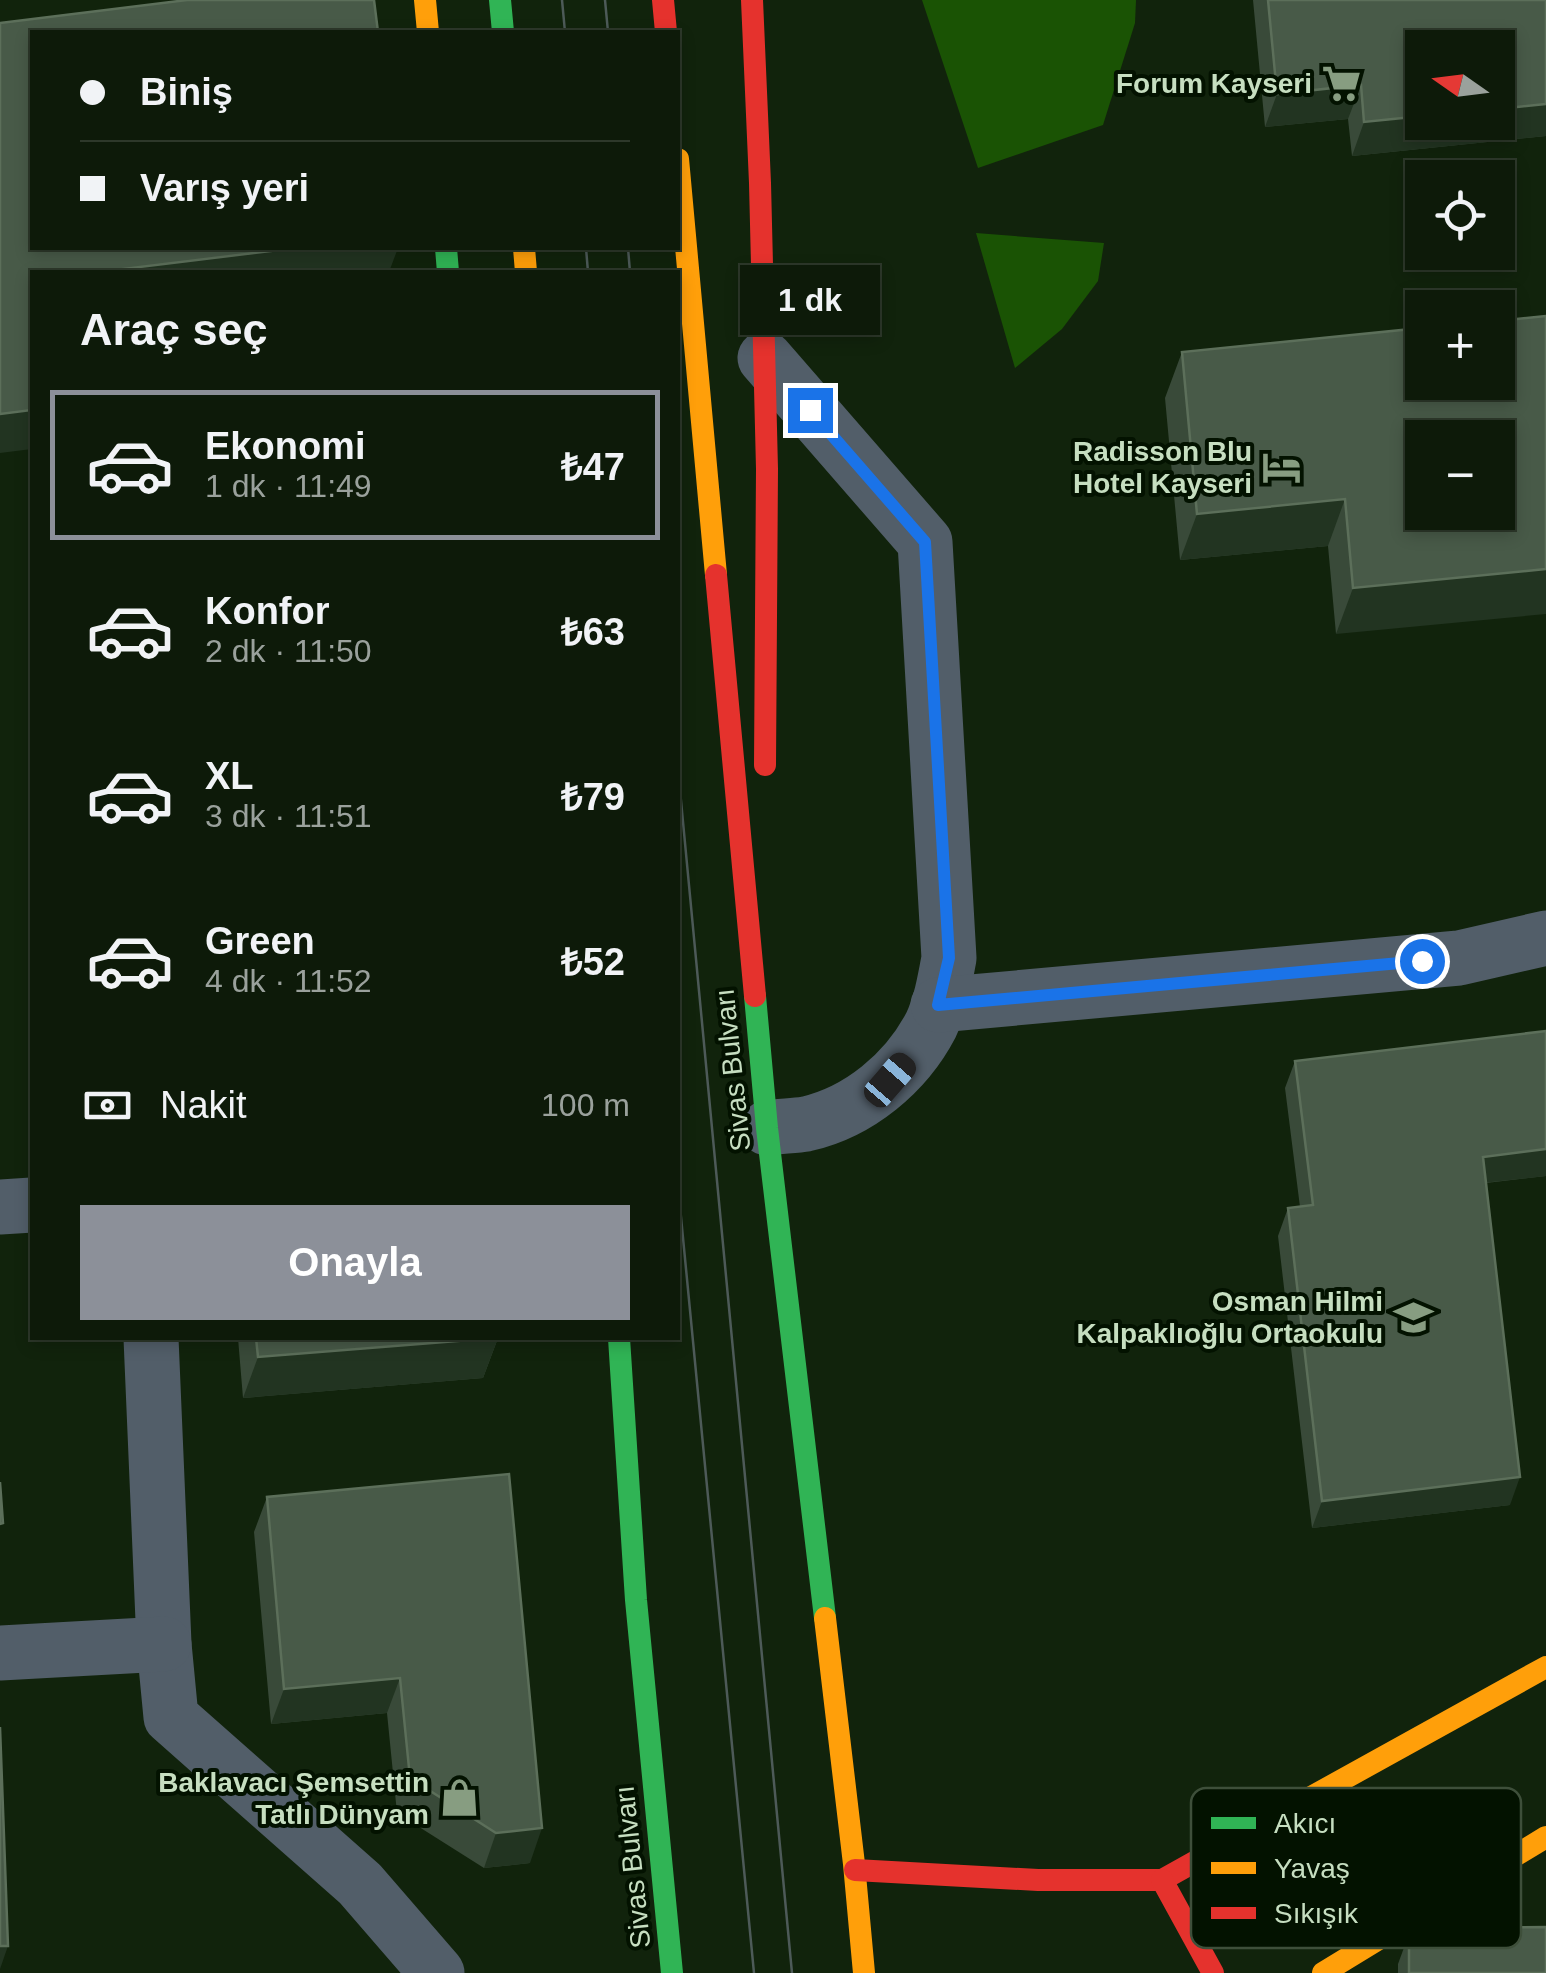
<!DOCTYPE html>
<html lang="tr">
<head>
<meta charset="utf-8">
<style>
	body { margin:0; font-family:Arial,sans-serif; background:#162312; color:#f1f3f6; height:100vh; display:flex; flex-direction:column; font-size:38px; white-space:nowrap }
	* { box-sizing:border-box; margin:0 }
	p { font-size:32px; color:#9aa19c }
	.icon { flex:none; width:55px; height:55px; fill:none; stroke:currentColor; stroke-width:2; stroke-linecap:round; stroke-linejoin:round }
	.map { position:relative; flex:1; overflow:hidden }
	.sheet { position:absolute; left:30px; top:270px; width:650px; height:1070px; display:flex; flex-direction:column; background:#0d1a09; border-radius:0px; box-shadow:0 5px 15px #0003,0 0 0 2px #2d382a }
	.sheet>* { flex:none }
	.top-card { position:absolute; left:30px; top:30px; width:650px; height:220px; border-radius:0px; box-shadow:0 5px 15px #0003,0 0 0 2px #2d382a; display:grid; align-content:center; height:220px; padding:0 50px; background:#0d1a09 }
	.needle { width:65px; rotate:284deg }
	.tools { position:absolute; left:1405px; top:30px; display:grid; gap:20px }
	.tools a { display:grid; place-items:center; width:110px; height:110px; border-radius:0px; background:#0d1a09; box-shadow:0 5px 15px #0003,0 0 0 2px #2d382a; font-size:50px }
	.end { position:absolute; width:45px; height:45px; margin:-22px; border:12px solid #1a73e8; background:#fff; box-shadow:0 0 0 5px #fff }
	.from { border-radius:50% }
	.bubble { position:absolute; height:70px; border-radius:0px; background:#0d1a09; box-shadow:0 5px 15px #0003,0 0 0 2px #2d382a; font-size:32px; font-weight:800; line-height:70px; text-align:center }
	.car { position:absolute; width:30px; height:60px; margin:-30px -15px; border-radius:12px; box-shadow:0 0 8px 2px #0007; background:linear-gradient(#222 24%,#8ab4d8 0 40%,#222 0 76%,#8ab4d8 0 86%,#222 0) }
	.top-card b { display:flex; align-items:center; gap:35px; height:95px; font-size:38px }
	.top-card b+b { border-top:2px solid #2d382a }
	.top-card i { width:25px; height:25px; background:#f1f3f6 }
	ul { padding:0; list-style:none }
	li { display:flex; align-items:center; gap:30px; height:150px; margin:0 20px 15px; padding:0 30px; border:5px solid transparent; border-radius:0px }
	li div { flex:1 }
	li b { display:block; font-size:38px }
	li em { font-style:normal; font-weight:800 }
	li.on { border-color:#8c9099 }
	li>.icon { width:90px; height:90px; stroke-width:1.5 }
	h2 { padding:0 50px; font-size:45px; line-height:120px }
	.pay { display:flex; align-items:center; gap:25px; height:110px; padding:0 50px; font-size:38px }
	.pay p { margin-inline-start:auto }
	.primary-button { display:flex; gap:20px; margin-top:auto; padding:20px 50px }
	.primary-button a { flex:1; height:115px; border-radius:0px; background:#8c9099; color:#fff; font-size:40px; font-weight:800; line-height:115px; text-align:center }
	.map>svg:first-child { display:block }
</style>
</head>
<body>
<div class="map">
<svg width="1546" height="1973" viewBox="0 0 1546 1973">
	<rect width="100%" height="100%" fill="#11230c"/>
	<g fill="#1a5304">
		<path d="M 922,0 L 1136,0 L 1135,23 L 1103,125 L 978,168 Z"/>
		<path d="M 976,233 L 1104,243 L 1098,281 L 1062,329 L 1015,368 Z"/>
	</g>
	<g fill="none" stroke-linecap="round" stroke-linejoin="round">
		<g stroke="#525e69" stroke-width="55">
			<path d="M 765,358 L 925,542 L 949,958 C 945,980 941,1004 931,1025 C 906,1073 859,1112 806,1124 C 794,1126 780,1126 767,1128"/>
			<path d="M 938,1005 L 1459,958 L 1546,938"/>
			<path d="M 0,1207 L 32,1205"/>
			<path d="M 151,1338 L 164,1644 L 171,1717 L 360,1884 L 437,1973"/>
			<path d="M 0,1653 L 164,1644"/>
		</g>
		<g stroke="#30b455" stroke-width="22">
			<path d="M 500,0 L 503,32"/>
			<path d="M 446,248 L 448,272"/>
			<path d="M 755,996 L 767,1128 L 825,1618"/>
			<path d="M 619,1338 L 636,1600 L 672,1973"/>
		</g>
		<g stroke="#ff9f0a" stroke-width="22">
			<path d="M 425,0 L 428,32"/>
			<path d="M 678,159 L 716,575"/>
			<path d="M 524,248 L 526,272"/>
			<path d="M 825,1618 L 854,1864 L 864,1973"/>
			<path d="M 1239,1837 L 1546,1667"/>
			<path d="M 1323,1973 L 1546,1837"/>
		</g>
		<g stroke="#e5322d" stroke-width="22">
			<path d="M 663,0 L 666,32"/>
			<path d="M 752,0 L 760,183 L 767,469 L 765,765"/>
			<path d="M 716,575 L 755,996"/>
			<path d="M 855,1870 L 1038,1880 L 1162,1880 L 1239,1837"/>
			<path d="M 1162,1880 L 1213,1973"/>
		</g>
		<g stroke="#4d5a58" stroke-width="2.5">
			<path d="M 562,0 L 565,32"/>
			<path d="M 605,0 L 608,32"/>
			<path d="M 586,248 L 588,272"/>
			<path d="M 628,248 L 630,272"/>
			<path d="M 678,769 L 792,1973"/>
			<path d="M 678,1186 L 754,1973"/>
		</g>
	</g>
	<g fill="#394a39">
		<path d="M 1253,0 L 1546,0 L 1546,136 L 1352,156 L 1348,119 L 1265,127 Z"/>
		<path d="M 1182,352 L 1498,382 L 1336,634 L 1328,546 L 1180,560 L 1165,398 Z"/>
		<path d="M 1546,1031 L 1546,1176 L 1486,1183 L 1510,1505 L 1312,1528 L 1278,1236 L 1288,1208 L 1300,1207 L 1285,1088 L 1295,1061 Z"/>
		<path d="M 238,1338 L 498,1338 L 483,1378 L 243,1398 Z"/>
		<path d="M 509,1474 L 530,1863 L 484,1868 L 397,1813 L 387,1713 L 271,1724 L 254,1532 L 267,1497 Z"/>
		<path d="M 1409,1934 L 1546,1973 L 1398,1973 L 1398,1964 Z"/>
	</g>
	<g fill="#223421">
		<path d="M 1361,85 L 1348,119 L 1265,127 L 1277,94 Z"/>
		<path d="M 1546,104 L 1546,136 L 1352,156 L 1364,122 L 1422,116 L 1422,122 L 1498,122 L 1498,109 Z"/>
		<path d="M 296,248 L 398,248 L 389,272 L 122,272 L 123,269 Z"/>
		<path d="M 32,410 L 32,449 L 0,453 L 0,414 Z"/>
		<path d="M 1345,499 L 1328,546 L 1180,560 L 1197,514 Z"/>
		<path d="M 1546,569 L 1546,614 L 1336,634 L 1353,588 Z"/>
		<path d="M 1546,1149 L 1546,1176 L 1473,1184 L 1483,1157 Z"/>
		<path d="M 498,1338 L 483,1378 L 243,1398 L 258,1357 Z"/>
		<path d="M 1520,1477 L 1510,1505 L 1312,1528 L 1322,1501 Z"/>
		<path d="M 400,1678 L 387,1713 L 271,1724 L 284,1689 Z"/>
		<path d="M 542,1828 L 530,1863 L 484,1868 L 496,1833 Z"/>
		<path d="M 0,1946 L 8,1946 L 0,1969 Z"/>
	</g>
	<g fill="#485a48" stroke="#5c6f5a" stroke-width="2.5" fill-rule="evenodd">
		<path d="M 187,0 L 374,0 L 378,32 L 32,32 L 32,248 L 296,248 L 123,269 L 124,272 L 32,272 L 32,410 L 0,414 L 0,23 Z"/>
		<path d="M 1268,0 L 1546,0 L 1546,104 L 1498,109 L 1498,48 L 1422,48 L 1422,116 L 1364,122 L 1361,85 L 1277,94 Z"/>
		<path d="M 1546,316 L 1546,569 L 1353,588 L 1345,499 L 1197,514 L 1182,352 L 1422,328 L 1422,382 L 1498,382 L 1498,321 ZM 1422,438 L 1498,438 L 1498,512 L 1422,512 Z"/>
		<path d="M 1546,1031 L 1546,1149 L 1483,1157 L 1520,1477 L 1322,1501 L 1288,1208 L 1313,1205 L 1295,1061 Z"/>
		<path d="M 256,1338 L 495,1338 L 258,1357 Z"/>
		<path d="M 509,1474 L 542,1828 L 496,1833 L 410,1778 L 400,1678 L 284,1689 L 267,1497 Z"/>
		<path d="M 0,1482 L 3,1523 L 0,1524 Z"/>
		<path d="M 0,1727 L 8,1946 L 0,1946 Z"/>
		<path d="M 1546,1927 L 1546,1973 L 1409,1973 L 1409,1934 L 1419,1928 Z"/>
	</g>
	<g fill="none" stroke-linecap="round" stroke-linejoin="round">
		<path stroke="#1a73e8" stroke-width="12" d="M 810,410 L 925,542 L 949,958 L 938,1005 L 1422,961"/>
	</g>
	<defs>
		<symbol id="supermarket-bare" viewBox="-9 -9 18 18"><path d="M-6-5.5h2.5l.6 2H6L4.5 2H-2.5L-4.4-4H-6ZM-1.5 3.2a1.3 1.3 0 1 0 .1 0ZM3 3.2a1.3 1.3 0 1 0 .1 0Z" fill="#879d81" stroke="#031200" stroke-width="2.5" paint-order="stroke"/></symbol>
		<symbol id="hotel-bare" viewBox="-9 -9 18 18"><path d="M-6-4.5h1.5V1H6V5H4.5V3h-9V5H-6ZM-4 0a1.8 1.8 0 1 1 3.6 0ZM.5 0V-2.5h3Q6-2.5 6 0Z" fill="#879d81" stroke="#031200" stroke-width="2.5" paint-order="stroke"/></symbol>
		<symbol id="school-bare" viewBox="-9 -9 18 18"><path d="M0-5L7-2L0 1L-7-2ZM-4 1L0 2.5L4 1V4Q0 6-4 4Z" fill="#879d81" stroke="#031200" stroke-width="2.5" paint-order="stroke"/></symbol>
		<symbol id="shop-bare" viewBox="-9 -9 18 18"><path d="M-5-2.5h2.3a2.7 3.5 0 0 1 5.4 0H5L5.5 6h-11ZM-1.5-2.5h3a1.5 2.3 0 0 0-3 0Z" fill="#879d81" stroke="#031200" stroke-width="2.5" paint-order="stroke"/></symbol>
	</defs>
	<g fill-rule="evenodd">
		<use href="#supermarket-bare" x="1314" y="56" width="55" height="55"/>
		<use href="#hotel-bare" x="1254" y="440" width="55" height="55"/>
		<use href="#school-bare" x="1386" y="1290" width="55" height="55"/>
		<use href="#shop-bare" x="432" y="1770" width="55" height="55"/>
	</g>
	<g text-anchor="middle" stroke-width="8" stroke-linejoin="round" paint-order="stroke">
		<g font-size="28" font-weight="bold" fill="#c6dec0" stroke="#031200" text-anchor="end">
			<text x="1312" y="93">Forum Kayseri</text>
			<text x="1252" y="461">Radisson Blu<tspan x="1252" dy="32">Hotel Kayseri</tspan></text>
			<text x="1383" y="1311">Osman Hilmi<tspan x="1383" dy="32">Kalpaklıoğlu Ortaokulu</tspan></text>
			<text x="429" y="1792">Baklavacı Şemsettin<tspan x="429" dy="32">Tatlı Dünyam</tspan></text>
		</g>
		<g font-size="28" fill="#c6dec0" stroke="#031200">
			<text transform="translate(732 1070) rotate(-96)" y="10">Sivas Bulvarı</text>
			<text transform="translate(632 1867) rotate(-96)" y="10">Sivas Bulvarı</text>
		</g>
	</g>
	<rect x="1191" y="1788" width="330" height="160" rx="15" fill="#031200" stroke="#3e4f3a" stroke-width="2.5"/>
	<rect x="1211" y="1817" width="45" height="12" fill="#30b455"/>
	<rect x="1211" y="1862" width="45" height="12" fill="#ff9f0a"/>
	<rect x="1211" y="1907" width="45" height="12" fill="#e5322d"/>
	<g font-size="28" fill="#c6dec0">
		<text x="1274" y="1833">Akıcı</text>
		<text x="1274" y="1878">Yavaş</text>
		<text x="1274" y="1923">Sıkışık</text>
	</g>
</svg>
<div class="tools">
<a><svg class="needle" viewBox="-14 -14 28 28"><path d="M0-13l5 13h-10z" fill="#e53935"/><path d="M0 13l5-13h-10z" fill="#9aa19c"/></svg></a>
<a><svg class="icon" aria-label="locate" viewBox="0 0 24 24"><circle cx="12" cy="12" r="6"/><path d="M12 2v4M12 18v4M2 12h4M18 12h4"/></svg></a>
<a>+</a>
<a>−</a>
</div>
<i class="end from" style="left:1422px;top:961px"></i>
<i class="end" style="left:810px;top:410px"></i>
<div class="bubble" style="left:740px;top:265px;width:140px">1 dk</div>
<i class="car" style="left:890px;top:1080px;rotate:41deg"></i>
<div class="top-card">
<b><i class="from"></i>Biniş</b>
<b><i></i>Varış yeri</b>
</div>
<section class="sheet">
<h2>Araç seç</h2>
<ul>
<li class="on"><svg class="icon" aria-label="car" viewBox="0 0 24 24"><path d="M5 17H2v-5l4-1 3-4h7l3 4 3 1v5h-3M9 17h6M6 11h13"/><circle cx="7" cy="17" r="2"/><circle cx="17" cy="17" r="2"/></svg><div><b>Ekonomi</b><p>1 dk · 11:49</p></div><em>₺47</em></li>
<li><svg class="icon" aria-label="car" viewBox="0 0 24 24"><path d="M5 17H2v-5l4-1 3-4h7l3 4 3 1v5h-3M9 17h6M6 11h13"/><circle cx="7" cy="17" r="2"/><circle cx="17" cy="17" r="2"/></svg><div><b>Konfor</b><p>2 dk · 11:50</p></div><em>₺63</em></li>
<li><svg class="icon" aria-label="car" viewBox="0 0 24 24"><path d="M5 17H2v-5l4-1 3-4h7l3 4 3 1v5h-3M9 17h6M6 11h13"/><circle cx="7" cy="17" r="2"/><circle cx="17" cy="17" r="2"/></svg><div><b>XL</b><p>3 dk · 11:51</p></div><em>₺79</em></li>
<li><svg class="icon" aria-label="car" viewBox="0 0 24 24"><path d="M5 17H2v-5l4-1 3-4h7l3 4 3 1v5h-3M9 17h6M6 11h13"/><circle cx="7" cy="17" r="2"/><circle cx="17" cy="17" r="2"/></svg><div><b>Green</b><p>4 dk · 11:52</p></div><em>₺52</em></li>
</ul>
<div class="pay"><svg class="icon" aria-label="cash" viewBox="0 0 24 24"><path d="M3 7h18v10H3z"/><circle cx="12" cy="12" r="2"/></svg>Nakit<p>100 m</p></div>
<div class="primary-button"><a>Onayla</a></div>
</section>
</div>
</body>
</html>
